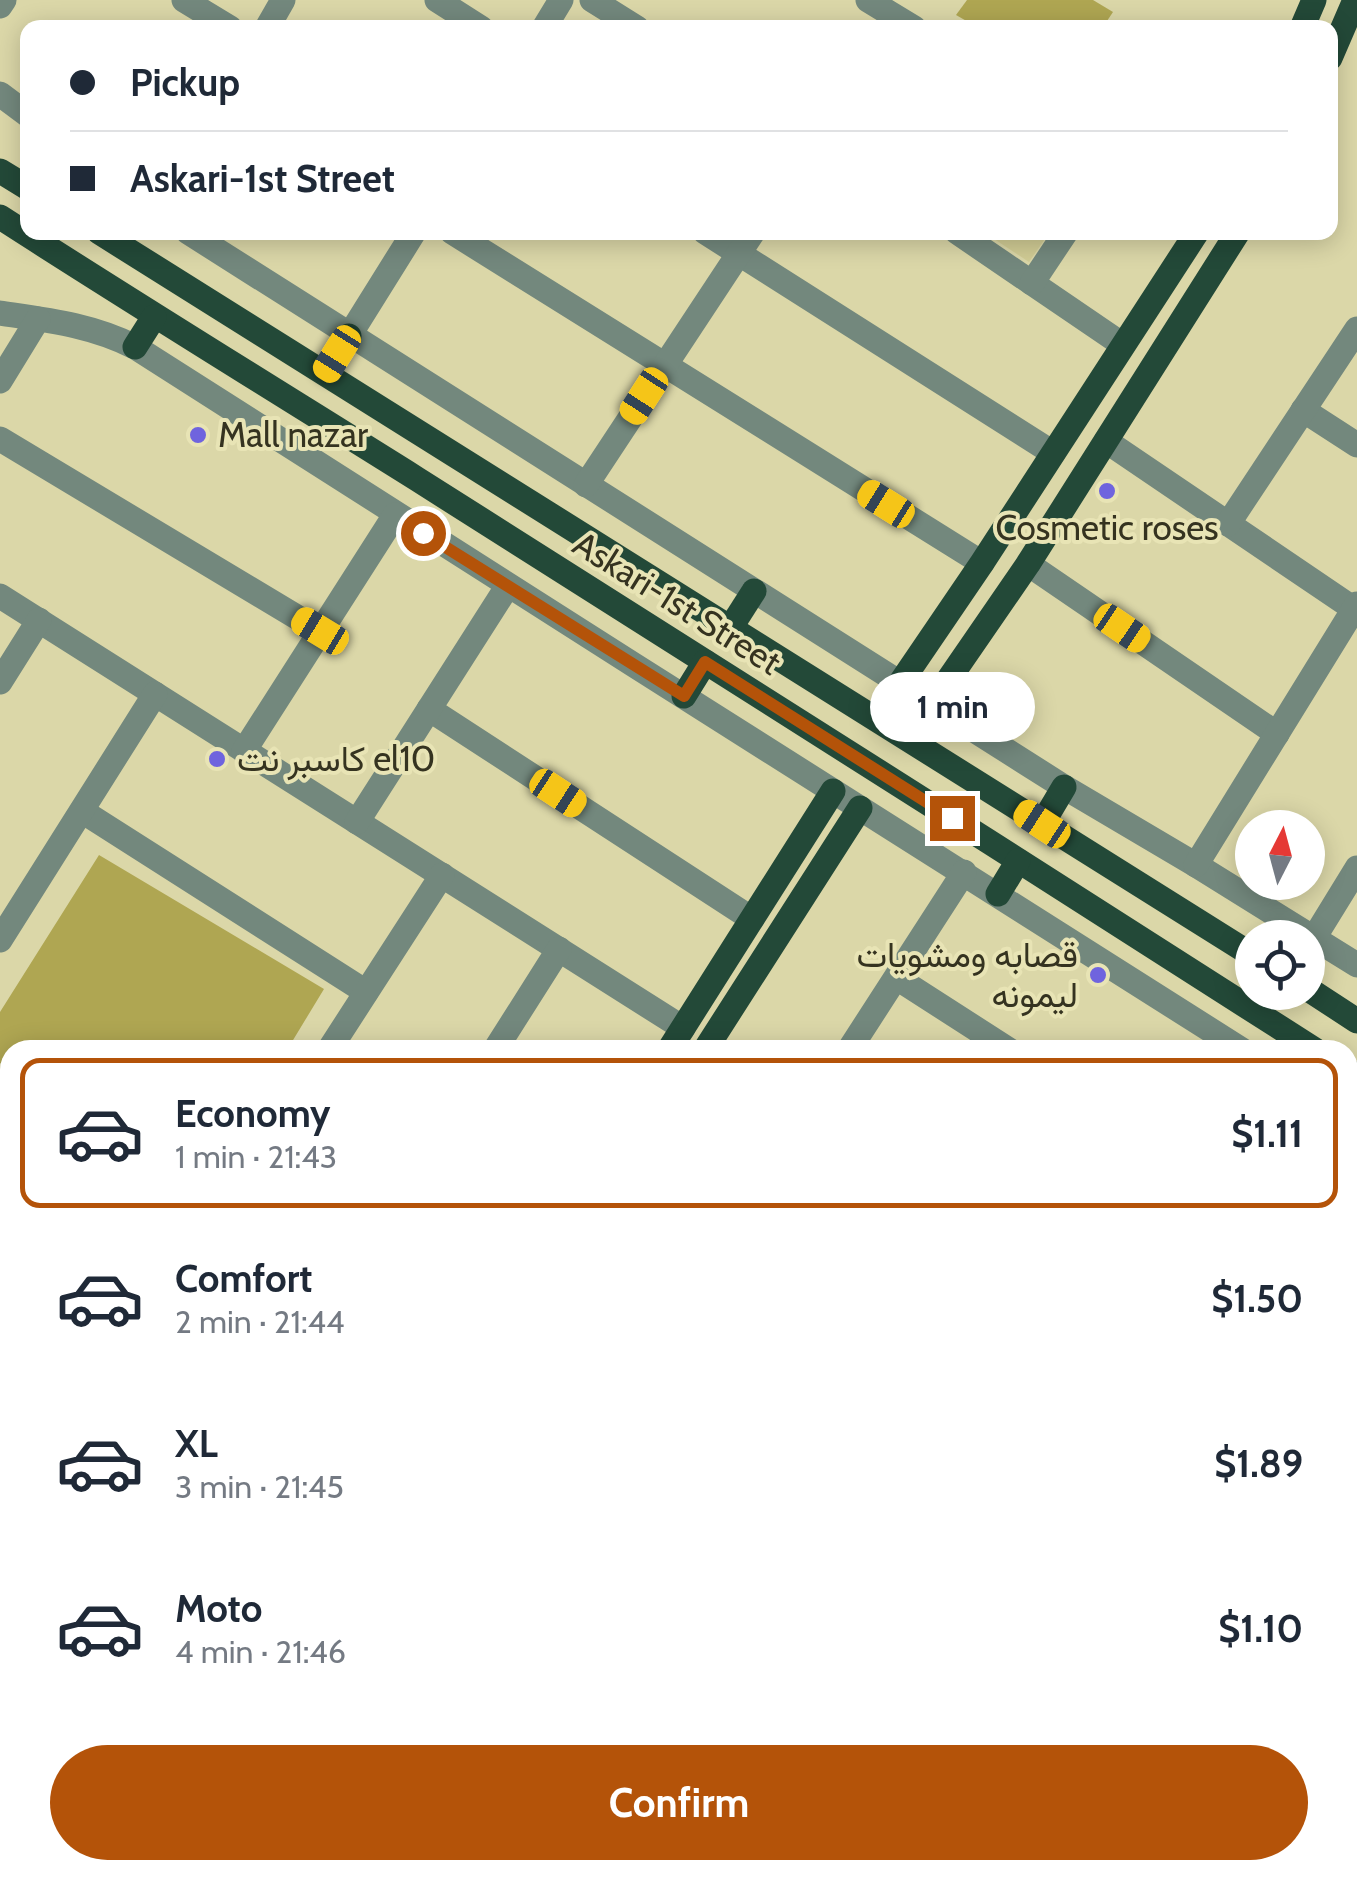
<!DOCTYPE html>
<html lang="en">
<head>
<meta charset="utf-8">
<style>
	body { margin:0; font-family:Cabin,Vazirmatn,sans-serif; background:#f2f2f3; color:#1f2937; height:100vh; display:flex; flex-direction:column; font-size:38px; white-space:nowrap }
	* { box-sizing:border-box; margin:0 }
	p { font-size:32px; color:#747a83 }
	.icon { flex:none; width:55px; height:55px; fill:none; stroke:currentColor; stroke-width:2; stroke-linecap:round; stroke-linejoin:round }
	.map { position:relative; flex:1; overflow:hidden }
	.panel { position:absolute; left:0px; top:1040px; width:1358px; height:840px; display:flex; flex-direction:column; background:#fff; border-radius:30px 30px 0 0; box-shadow:0 5px 25px #0003 }
	.panel>* { flex:none }
	.guide { position:absolute; left:20px; top:20px; width:1318px; height:220px; border-radius:20px; box-shadow:0 5px 25px #0003; display:grid; align-content:center; height:220px; padding:0 50px; background:#fff }
	.needle { width:65px; rotate:6deg }
	.controls { position:absolute; left:1235px; top:810px; display:grid; gap:20px }
	.controls a { display:grid; place-items:center; width:90px; height:90px; border-radius:50%; background:#fff; box-shadow:0 5px 25px #0003; font-size:50px }
	.end { position:absolute; width:45px; height:45px; margin:-22px; border:12px solid #b45309; background:#fff; box-shadow:0 0 0 5px #fff }
	.from { border-radius:50% }
	.bubble { position:absolute; height:70px; border-radius:35px; background:#fff; box-shadow:0 5px 25px #0003; font-size:32px; font-weight:700; line-height:70px; text-align:center }
	.car { position:absolute; width:30px; height:60px; margin:-30px -15px; border-radius:12px; box-shadow:0 0 8px 2px #0007; background:linear-gradient(#f5c518 24%,#345 0 40%,#f5c518 0 76%,#345 0 86%,#f5c518 0) }
	.guide b { display:flex; align-items:center; gap:35px; height:95px; font-size:38px }
	.guide b+b { border-top:2px solid #e0e1e3 }
	.guide i { width:25px; height:25px; background:#1f2937 }
	ul { padding:18px 0 0; list-style:none }
	li { display:flex; align-items:center; gap:30px; height:150px; margin:0 20px 15px; padding:0 30px; border:5px solid transparent; border-radius:20px }
	li div { flex:1 }
	li b { display:block; font-size:38px }
	li em { font-style:normal; font-weight:700 }
	li.selected { border-color:#b45309 }
	li>.icon { width:90px; height:90px; stroke-width:1.5 }
	.action { display:flex; gap:20px; margin-top:auto; padding:20px 50px }
	.action a { flex:1; height:115px; border-radius:60px; background:#b45309; color:#fff; font-size:40px; font-weight:700; line-height:115px; text-align:center }
	.map>svg:first-child { display:block }
</style>
</head>
<body>
<div class="map">
<svg width="1357" height="1880" viewBox="0 0 1357 1880">
	<rect width="100%" height="100%" fill="#dbd7a8"/>
	<g fill="#d1cc95">
		<path d="M 985,233 L 1049,233 L 1029,262 Z"/>
		<path d="M 0,1128 L 10,1134 L 10,1386 L 0,1380 Z"/>
		<path d="M 1348,1544 L 1357,1550 L 1357,1720 L 1348,1734 Z"/>
		<path d="M 1100,1870 L 1258,1870 L 1252,1880 L 1116,1880 Z"/>
	</g>
	<g fill="#afa652">
		<path d="M 967,0 L 1093,0 L 1113,12 L 1103,27 L 977,27 L 956,15 Z"/>
		<path d="M 99,855 L 324,989 L 287,1050 L 10,1050 L 10,1069 L 0,1063 L 0,1012 Z"/>
	</g>
	<g fill="none" stroke-linecap="round" stroke-linejoin="round">
		<g stroke="#73887d" stroke-width="25">
			<path d="M 184,0 L 230,28"/>
			<path d="M 437,0 L 481,28"/>
			<path d="M 592,0 L 637,28"/>
			<path d="M 868,0 L 914,28"/>
			<path d="M 0,6 L 4,0"/>
			<path d="M 267,28 L 283,0"/>
			<path d="M 544,28 L 561,0"/>
			<path d="M 0,94 L 28,115"/>
			<path d="M 188,232 L 1064,787 L 1196,865 L 1357,965"/>
			<path d="M 452,232 L 982,563"/>
			<path d="M 705,232 L 1053,453"/>
			<path d="M 957,232 L 1123,345"/>
			<path d="M 1032,283 L 1066,232"/>
			<path d="M 0,313 C 47,320 92,325 135,347 C 502,584 874,815 1242,1050"/>
			<path d="M 349,336 L 414,232"/>
			<path d="M 0,381 L 38,319"/>
			<path d="M 1303,410 L 1357,445"/>
			<path d="M 0,439 L 320,631"/>
			<path d="M 1106,441 L 1354,609"/>
			<path d="M 586,485 L 753,232"/>
			<path d="M 1228,524 L 1357,329"/>
			<path d="M 1028,564 L 1277,734"/>
			<path d="M 0,596 L 683,1028"/>
			<path d="M 0,682 L 39,620"/>
			<path d="M 429,709 L 752,919"/>
			<path d="M 244,751 L 395,515"/>
			<path d="M 82,811 L 366,992"/>
			<path d="M 357,822 L 507,587"/>
			<path d="M 1196,865 L 1357,604"/>
			<path d="M 1314,938 L 1357,868"/>
			<path d="M 0,940 L 155,694"/>
			<path d="M 897,978 L 1009,1050"/>
			<path d="M 329,1050 L 442,875"/>
			<path d="M 495,1050 L 559,949"/>
			<path d="M 849,1050 L 964,872"/>
			<path d="M 0,1100 L 10,1106"/>
			<path d="M 1348,1118 L 1357,1124"/>
			<path d="M 1348,1265 L 1357,1271"/>
			<path d="M 0,1392 L 10,1399"/>
			<path d="M 1348,1395 L 1357,1401"/>
			<path d="M 1348,1534 L 1357,1541"/>
			<path d="M 0,1566 L 10,1572"/>
			<path d="M 0,1732 L 10,1738"/>
			<path d="M 1348,1781 L 1357,1766"/>
			<path d="M 0,1813 L 10,1796"/>
			<path d="M 242,1870 L 257,1880"/>
			<path d="M 448,1870 L 464,1880"/>
			<path d="M 1071,1870 L 1088,1880"/>
			<path d="M 854,1873 L 867,1880"/>
			<path d="M 584,1880 L 590,1870"/>
			<path d="M 714,1880 L 720,1870"/>
			<path d="M 1283,1880 L 1290,1870"/>
		</g>
		<g stroke="#234938" stroke-width="25">
			<path d="M 1302,28 L 1314,0"/>
			<path d="M 1330,58 L 1355,0"/>
			<path d="M 0,171 L 28,188"/>
			<path d="M 0,217 C 138,306 278,392 417,479 C 718,668 1016,859 1315,1050"/>
			<path d="M 99,232 L 1252,955"/>
			<path d="M 135,347 L 154,317"/>
			<path d="M 326,373 L 349,336"/>
			<path d="M 731,627 L 754,591"/>
			<path d="M 901,682 L 982,563 L 1197,232"/>
			<path d="M 684,696 L 705,662"/>
			<path d="M 933,702 L 1028,564 L 1238,232"/>
			<path d="M 1042,824 L 1064,787"/>
			<path d="M 998,894 L 1018,861"/>
			<path d="M 1308,989 L 1357,1021"/>
			<path d="M 669,1050 L 833,791"/>
			<path d="M 705,1050 L 860,808"/>
			<path d="M 1348,1071 L 1357,1077"/>
			<path d="M 142,1880 L 148,1870"/>
			<path d="M 179,1880 L 185,1870"/>
		</g>
	</g>
	<g fill="none" stroke-linecap="round" stroke-linejoin="round">
		<path stroke="#b45309" stroke-width="12" d="M 423,533 L 684,696 L 705,662 L 952,818"/>
	</g>
	<g fill="#6f64de" stroke="#e8e4b5" stroke-width="4">
		<circle cx="198" cy="435" r="10"/>
		<circle cx="1107" cy="491" r="10"/>
		<circle cx="217" cy="759" r="10"/>
		<circle cx="1098" cy="975" r="10"/>
	</g>
	<g text-anchor="middle" stroke-width="8" stroke-linejoin="round" paint-order="stroke">
		<g font-size="35" fill="#353320" stroke="#e8e4b5" text-anchor="start">
			<text x="218" y="447">Mall nazar</text>
			<text x="1107" y="540" text-anchor="middle">Cosmetic roses</text>
			<text x="237" y="771">كاسبر نت el10</text>
			<text x="1078" y="967" text-anchor="end">قصابه ومشويات<tspan x="1078" dy="40">ليمونه</tspan></text>
		</g>
		<g font-size="35" fill="#353320" stroke="#e8e4b5">
			<text transform="translate(677 603) rotate(32)" y="12">Askari-1st Street</text>
		</g>
	</g>
</svg>
<div class="controls">
<a><svg class="needle" viewBox="-14 -14 28 28"><path d="M0-13l5 13h-10z" fill="#e53935"/><path d="M0 13l5-13h-10z" fill="#747a83"/></svg></a>
<a><svg class="icon" aria-label="locate" viewBox="0 0 24 24"><circle cx="12" cy="12" r="6"/><path d="M12 2v4M12 18v4M2 12h4M18 12h4"/></svg></a>
</div>
<i class="end from" style="left:423px;top:533px"></i>
<i class="end" style="left:952px;top:818px"></i>
<div class="bubble" style="left:870px;top:672px;width:165px">1 min</div>
<i class="car" style="left:337px;top:354px;rotate:212deg"></i>
<i class="car" style="left:644px;top:396px;rotate:213deg"></i>
<i class="car" style="left:886px;top:504px;rotate:302deg"></i>
<i class="car" style="left:1122px;top:628px;rotate:124deg"></i>
<i class="car" style="left:320px;top:631px;rotate:301deg"></i>
<i class="car" style="left:558px;top:793px;rotate:123deg"></i>
<i class="car" style="left:1042px;top:824px;rotate:303deg"></i>
<div class="guide">
<b><i class="from"></i>Pickup</b>
<b><i></i>Askari-1st Street</b>
</div>
<section class="panel">
<ul>
<li class="selected"><svg class="icon" aria-label="car" viewBox="0 0 24 24"><path d="M5 17H2v-5l4-1 3-4h7l3 4 3 1v5h-3M9 17h6M6 11h13"/><circle cx="7" cy="17" r="2"/><circle cx="17" cy="17" r="2"/></svg><div><b>Economy</b><p>1 min · 21:43</p></div><em>$1.11</em></li>
<li><svg class="icon" aria-label="car" viewBox="0 0 24 24"><path d="M5 17H2v-5l4-1 3-4h7l3 4 3 1v5h-3M9 17h6M6 11h13"/><circle cx="7" cy="17" r="2"/><circle cx="17" cy="17" r="2"/></svg><div><b>Comfort</b><p>2 min · 21:44</p></div><em>$1.50</em></li>
<li><svg class="icon" aria-label="car" viewBox="0 0 24 24"><path d="M5 17H2v-5l4-1 3-4h7l3 4 3 1v5h-3M9 17h6M6 11h13"/><circle cx="7" cy="17" r="2"/><circle cx="17" cy="17" r="2"/></svg><div><b>XL</b><p>3 min · 21:45</p></div><em>$1.89</em></li>
<li><svg class="icon" aria-label="car" viewBox="0 0 24 24"><path d="M5 17H2v-5l4-1 3-4h7l3 4 3 1v5h-3M9 17h6M6 11h13"/><circle cx="7" cy="17" r="2"/><circle cx="17" cy="17" r="2"/></svg><div><b>Moto</b><p>4 min · 21:46</p></div><em>$1.10</em></li>
</ul>
<div class="action"><a>Confirm</a></div>
</section>
</div>
</body>
</html>
